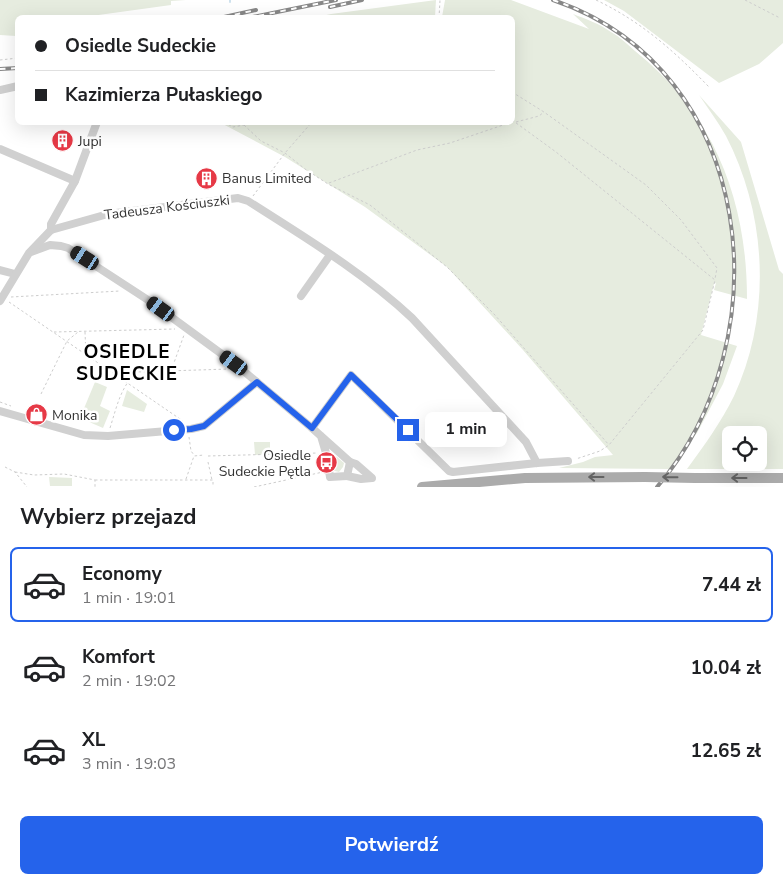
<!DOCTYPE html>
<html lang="pl">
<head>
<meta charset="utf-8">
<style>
	body { margin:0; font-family:"Nunito Sans",sans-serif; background:#f2f2f2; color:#202124; height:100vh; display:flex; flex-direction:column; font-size:19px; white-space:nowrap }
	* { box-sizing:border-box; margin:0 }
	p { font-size:16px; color:#757577 }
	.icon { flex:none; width:28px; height:28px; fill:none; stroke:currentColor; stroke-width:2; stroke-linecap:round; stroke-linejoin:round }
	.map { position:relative; height:487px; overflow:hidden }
	.panel { display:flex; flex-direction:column; background:#fff; flex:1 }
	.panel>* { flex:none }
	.hud { position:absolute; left:15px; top:15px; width:500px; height:110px; border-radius:8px; box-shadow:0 5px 20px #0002; display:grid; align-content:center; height:110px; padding:0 20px; background:#fff }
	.tools { position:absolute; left:722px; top:426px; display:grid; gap:10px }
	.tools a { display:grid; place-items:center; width:45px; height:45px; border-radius:8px; background:#fff; box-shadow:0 5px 20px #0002; font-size:25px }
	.end { position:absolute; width:22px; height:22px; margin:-11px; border:6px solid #2563eb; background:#fff; box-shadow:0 0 0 2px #fff }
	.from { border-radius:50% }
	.bubble { position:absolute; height:35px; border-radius:8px; background:#fff; box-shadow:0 5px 20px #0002; font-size:16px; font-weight:700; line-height:35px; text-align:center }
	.car { position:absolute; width:15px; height:30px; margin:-15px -8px; border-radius:6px; box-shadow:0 0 4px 1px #0007; background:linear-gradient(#222 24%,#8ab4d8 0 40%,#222 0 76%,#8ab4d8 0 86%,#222 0) }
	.hud b { display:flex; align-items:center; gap:18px; height:48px; font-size:19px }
	.hud b+b { border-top:1px solid #e0e0e0 }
	.hud i { width:12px; height:12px; background:#202124 }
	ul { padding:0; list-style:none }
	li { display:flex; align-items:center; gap:15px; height:75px; margin:0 10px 8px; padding:0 10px; border:2px solid transparent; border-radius:8px }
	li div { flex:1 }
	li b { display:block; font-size:19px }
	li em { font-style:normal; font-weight:700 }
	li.current { border-color:#2563eb }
	li>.icon { width:45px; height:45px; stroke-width:1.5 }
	h2 { padding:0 20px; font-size:22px; line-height:60px }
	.primary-button { display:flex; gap:10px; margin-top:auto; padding:10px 20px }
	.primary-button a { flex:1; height:58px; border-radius:8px; background:#2563eb; color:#fff; font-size:20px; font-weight:700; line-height:58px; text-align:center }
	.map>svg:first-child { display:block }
</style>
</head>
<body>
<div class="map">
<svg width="783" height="487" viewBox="0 0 783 487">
	<rect width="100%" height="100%" fill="#fff"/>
	<g fill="#e6ecdf" fill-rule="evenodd">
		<path d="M 0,0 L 186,0 L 171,1 L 171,5 L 84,17 L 18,18 L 16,36 L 0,35 Z"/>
		<path d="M 436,0 L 435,17 L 317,17 L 331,14 Z"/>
		<path d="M 445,0 L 511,0 L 589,29 L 573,14 C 586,19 600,24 611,32 C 620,37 627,44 635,51 C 714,114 747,199 747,299 L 714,290 L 716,283 L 714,284 L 701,335 L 737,346 L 723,384 L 697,433 L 669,469 L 559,468 L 583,462 L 595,457 L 613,455 L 523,350 L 447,267 L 365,207 L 285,157 L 221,123 L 512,122 L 512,18 L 442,17 Z"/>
		<path d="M 604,0 L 783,0 L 783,43 L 759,64 L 719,83 L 624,11 Z"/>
		<path d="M 699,95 L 741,142 L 779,270 L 783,274 L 783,469 L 687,469 C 704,446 721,422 734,396 C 772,314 767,215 726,136 C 718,122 708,108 699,95 ZM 731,435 L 759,435 L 759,462 L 731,462 Z"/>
		<path d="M 95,382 L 107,387 L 100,406 L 110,411 L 103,428 L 80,418 Z"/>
		<path d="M 127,390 L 147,404 L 144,412 L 122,406 Z"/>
		<path d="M 254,442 L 270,442 L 270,454 L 255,455 Z"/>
		<path d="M 334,455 L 337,457 L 344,463 L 343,467 L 339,472 L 331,470 L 330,458 Z"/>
		<path d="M 49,477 L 72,478 L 72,486 L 50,486 Z"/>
	</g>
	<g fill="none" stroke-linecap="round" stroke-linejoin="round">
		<path stroke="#cfe2ee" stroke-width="2" d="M 230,2 L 230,0"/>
		<g stroke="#cdcdcd" stroke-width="1" stroke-dasharray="2.5 2.5" stroke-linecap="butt">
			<path d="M 596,0 C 642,22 674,51 709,87"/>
			<path d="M 745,0 L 780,18"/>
			<path d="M 439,18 L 440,0"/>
			<path d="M 0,60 L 18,58"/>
			<path d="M 512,92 L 544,112 L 646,185 L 681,220 L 717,268 L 715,279"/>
			<path d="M 512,120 L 556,152 L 715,280 L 703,330 L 609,445 L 600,451 L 576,459"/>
			<path d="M 224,122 L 233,127 L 244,125 L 246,122"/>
			<path d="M 516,122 L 539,116 L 544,112"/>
			<path d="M 312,124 L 318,122"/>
			<path d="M 244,125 L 261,141 L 285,153 L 305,169 L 328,184 L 370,205 L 447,267 L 494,314 L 609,445"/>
			<path d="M 329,183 L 417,150 L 450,143 L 512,122"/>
			<path d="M 253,196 L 285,153 L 312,122"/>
			<path d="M 11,297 L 120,291"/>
			<path d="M 9,302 L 183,421"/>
			<path d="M 54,332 L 175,329"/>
			<path d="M 85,332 L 86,355"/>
			<path d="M 171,371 L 184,335"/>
			<path d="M 41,394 L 67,341 L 78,332"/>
			<path d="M 0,402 L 11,406"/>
			<path d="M 110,428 C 117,406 120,389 136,372 L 229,369"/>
			<path d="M 189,437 L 191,451 L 194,455"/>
			<path d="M 208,456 L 318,453"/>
			<path d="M 208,462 L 212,480"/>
			<path d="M 5,467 L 15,472 L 27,487"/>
			<path d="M 15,472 L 34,475 L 64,474 L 95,480 L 95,487"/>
			<path d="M 186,479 L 194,456 L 204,455"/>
			<path d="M 95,480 L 213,480 L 213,487"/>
			<path d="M 254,487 L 323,472"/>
		</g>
		<g stroke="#d0d0d0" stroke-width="8">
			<path d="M 0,90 L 18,86"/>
			<path d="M 0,149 L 75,181 L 51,224 L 51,230"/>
			<path d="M 75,181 L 97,122"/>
			<path d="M 31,252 L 50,245 L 61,246 L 68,248 L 85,259 L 148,300 L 234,363 L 312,428 L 350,462 L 347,476 L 330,477 L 326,453 L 321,436"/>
			<path d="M 0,270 L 15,274"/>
			<path d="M 301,296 L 330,255"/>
			<path d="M 0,301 L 29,253 L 51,230 L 108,214 L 238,198 L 248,201 C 304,237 363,272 412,318 L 526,442 L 537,463"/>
			<path d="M 0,411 L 84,435 L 108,436 L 191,429 L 204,426 L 257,382"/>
			<path d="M 312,428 L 351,375 L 449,471 L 453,472 L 537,463 L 568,461"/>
			<path d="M 347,476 L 361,479 L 372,478 L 356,464 L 350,462"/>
		</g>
		<g stroke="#ababab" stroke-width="10">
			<path d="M 695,478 L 783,478"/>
			<path d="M 422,487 L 525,478 L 645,477"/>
		</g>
		<defs>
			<g id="rail">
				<path d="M 553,0 C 759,70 783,340 657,487"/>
				<path d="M 330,7 L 362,0"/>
				<path d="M 224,17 L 256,10"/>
				<path d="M 248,18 L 336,0"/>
				<path d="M 0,69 L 18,68"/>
			</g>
		</defs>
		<use href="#rail" stroke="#888" stroke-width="4"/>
		<use href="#rail" stroke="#fff" stroke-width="2" stroke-dasharray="5.5" stroke-linecap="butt"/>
		<path stroke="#ababab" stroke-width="10" d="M 645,477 L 695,478"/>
	</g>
	<defs><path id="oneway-shaft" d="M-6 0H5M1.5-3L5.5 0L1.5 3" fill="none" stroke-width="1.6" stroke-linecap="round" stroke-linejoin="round" transform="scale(1.25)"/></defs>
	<g stroke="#636363">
		<use href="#oneway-shaft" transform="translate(596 477) rotate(-180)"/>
		<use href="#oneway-shaft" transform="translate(670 477) rotate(-179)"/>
		<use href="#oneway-shaft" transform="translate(739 478) rotate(180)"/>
	</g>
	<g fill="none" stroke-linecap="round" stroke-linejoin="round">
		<path stroke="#2563eb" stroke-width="6" d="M 174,430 L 191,429 L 204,426 L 257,382 L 312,428 L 351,375 L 408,430"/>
	</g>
	<defs>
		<symbol id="building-disc" viewBox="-11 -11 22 22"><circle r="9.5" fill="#e63946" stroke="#fff"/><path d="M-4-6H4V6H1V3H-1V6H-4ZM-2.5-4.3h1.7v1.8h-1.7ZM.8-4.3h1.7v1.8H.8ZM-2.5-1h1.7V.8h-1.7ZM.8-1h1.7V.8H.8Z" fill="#fff"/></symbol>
		<symbol id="shop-disc" viewBox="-11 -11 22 22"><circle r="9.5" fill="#e63946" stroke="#fff"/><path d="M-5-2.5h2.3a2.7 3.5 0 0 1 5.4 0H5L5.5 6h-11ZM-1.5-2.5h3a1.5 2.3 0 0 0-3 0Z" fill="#fff"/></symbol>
		<symbol id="bus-disc" viewBox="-11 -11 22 22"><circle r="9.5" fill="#e63946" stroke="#fff"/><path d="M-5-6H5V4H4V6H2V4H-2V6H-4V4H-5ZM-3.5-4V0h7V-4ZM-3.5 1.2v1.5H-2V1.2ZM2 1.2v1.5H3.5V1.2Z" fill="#fff"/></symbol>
	</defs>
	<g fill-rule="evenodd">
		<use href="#building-disc" x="50" y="128" width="25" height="25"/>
		<use href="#building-disc" x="194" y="166" width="25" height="25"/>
		<use href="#shop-disc" x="24" y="402" width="25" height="25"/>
		<use href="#bus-disc" x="314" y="450" width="25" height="25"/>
	</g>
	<g text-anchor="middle" stroke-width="5" stroke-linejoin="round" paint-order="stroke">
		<g font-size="14" fill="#333" stroke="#fff" text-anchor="start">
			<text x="78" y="146">Jupi</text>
			<text x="222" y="183">Banus Limited</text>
			<text x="52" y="420">Monika</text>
			<text x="311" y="460" text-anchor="end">Osiedle<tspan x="311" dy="16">Sudeckie Pętla</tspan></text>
		</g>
		<g font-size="14" fill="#333" stroke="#fff">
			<text transform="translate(167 207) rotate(-7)" y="5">Tadeusza Kościuszki</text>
		</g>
		<g font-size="19" font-weight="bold" letter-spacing="1" fill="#000" stroke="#fff">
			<text x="127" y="358">OSIEDLE<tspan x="127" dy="22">SUDECKIE</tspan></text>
		</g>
	</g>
</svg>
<div class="tools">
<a><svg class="icon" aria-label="locate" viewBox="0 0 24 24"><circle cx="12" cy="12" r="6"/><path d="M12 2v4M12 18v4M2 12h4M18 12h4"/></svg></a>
</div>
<i class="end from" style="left:174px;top:430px"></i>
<i class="end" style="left:408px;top:430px"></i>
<div class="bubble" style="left:425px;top:412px;width:82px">1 min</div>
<i class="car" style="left:85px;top:258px;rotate:302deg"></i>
<i class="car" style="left:161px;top:309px;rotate:306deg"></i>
<i class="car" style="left:234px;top:363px;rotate:306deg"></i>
<div class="hud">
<b><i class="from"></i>Osiedle Sudeckie</b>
<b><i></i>Kazimierza Pułaskiego</b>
</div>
</div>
<section class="panel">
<h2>Wybierz przejazd</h2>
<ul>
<li class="current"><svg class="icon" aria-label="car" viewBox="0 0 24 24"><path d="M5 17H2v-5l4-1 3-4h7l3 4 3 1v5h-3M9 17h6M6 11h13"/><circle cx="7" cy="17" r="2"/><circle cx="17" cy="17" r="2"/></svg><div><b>Economy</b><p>1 min · 19:01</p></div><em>7.44 zł</em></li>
<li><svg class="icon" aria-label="car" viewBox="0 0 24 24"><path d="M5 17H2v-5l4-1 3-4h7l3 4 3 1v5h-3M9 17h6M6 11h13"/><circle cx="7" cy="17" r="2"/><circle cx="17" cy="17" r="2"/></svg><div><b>Komfort</b><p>2 min · 19:02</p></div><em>10.04 zł</em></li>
<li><svg class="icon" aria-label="car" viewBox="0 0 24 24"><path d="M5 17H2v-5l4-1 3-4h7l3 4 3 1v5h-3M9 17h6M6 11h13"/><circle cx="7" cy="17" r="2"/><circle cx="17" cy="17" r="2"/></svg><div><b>XL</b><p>3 min · 19:03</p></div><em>12.65 zł</em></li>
</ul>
<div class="primary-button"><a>Potwierdź</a></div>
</section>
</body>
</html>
